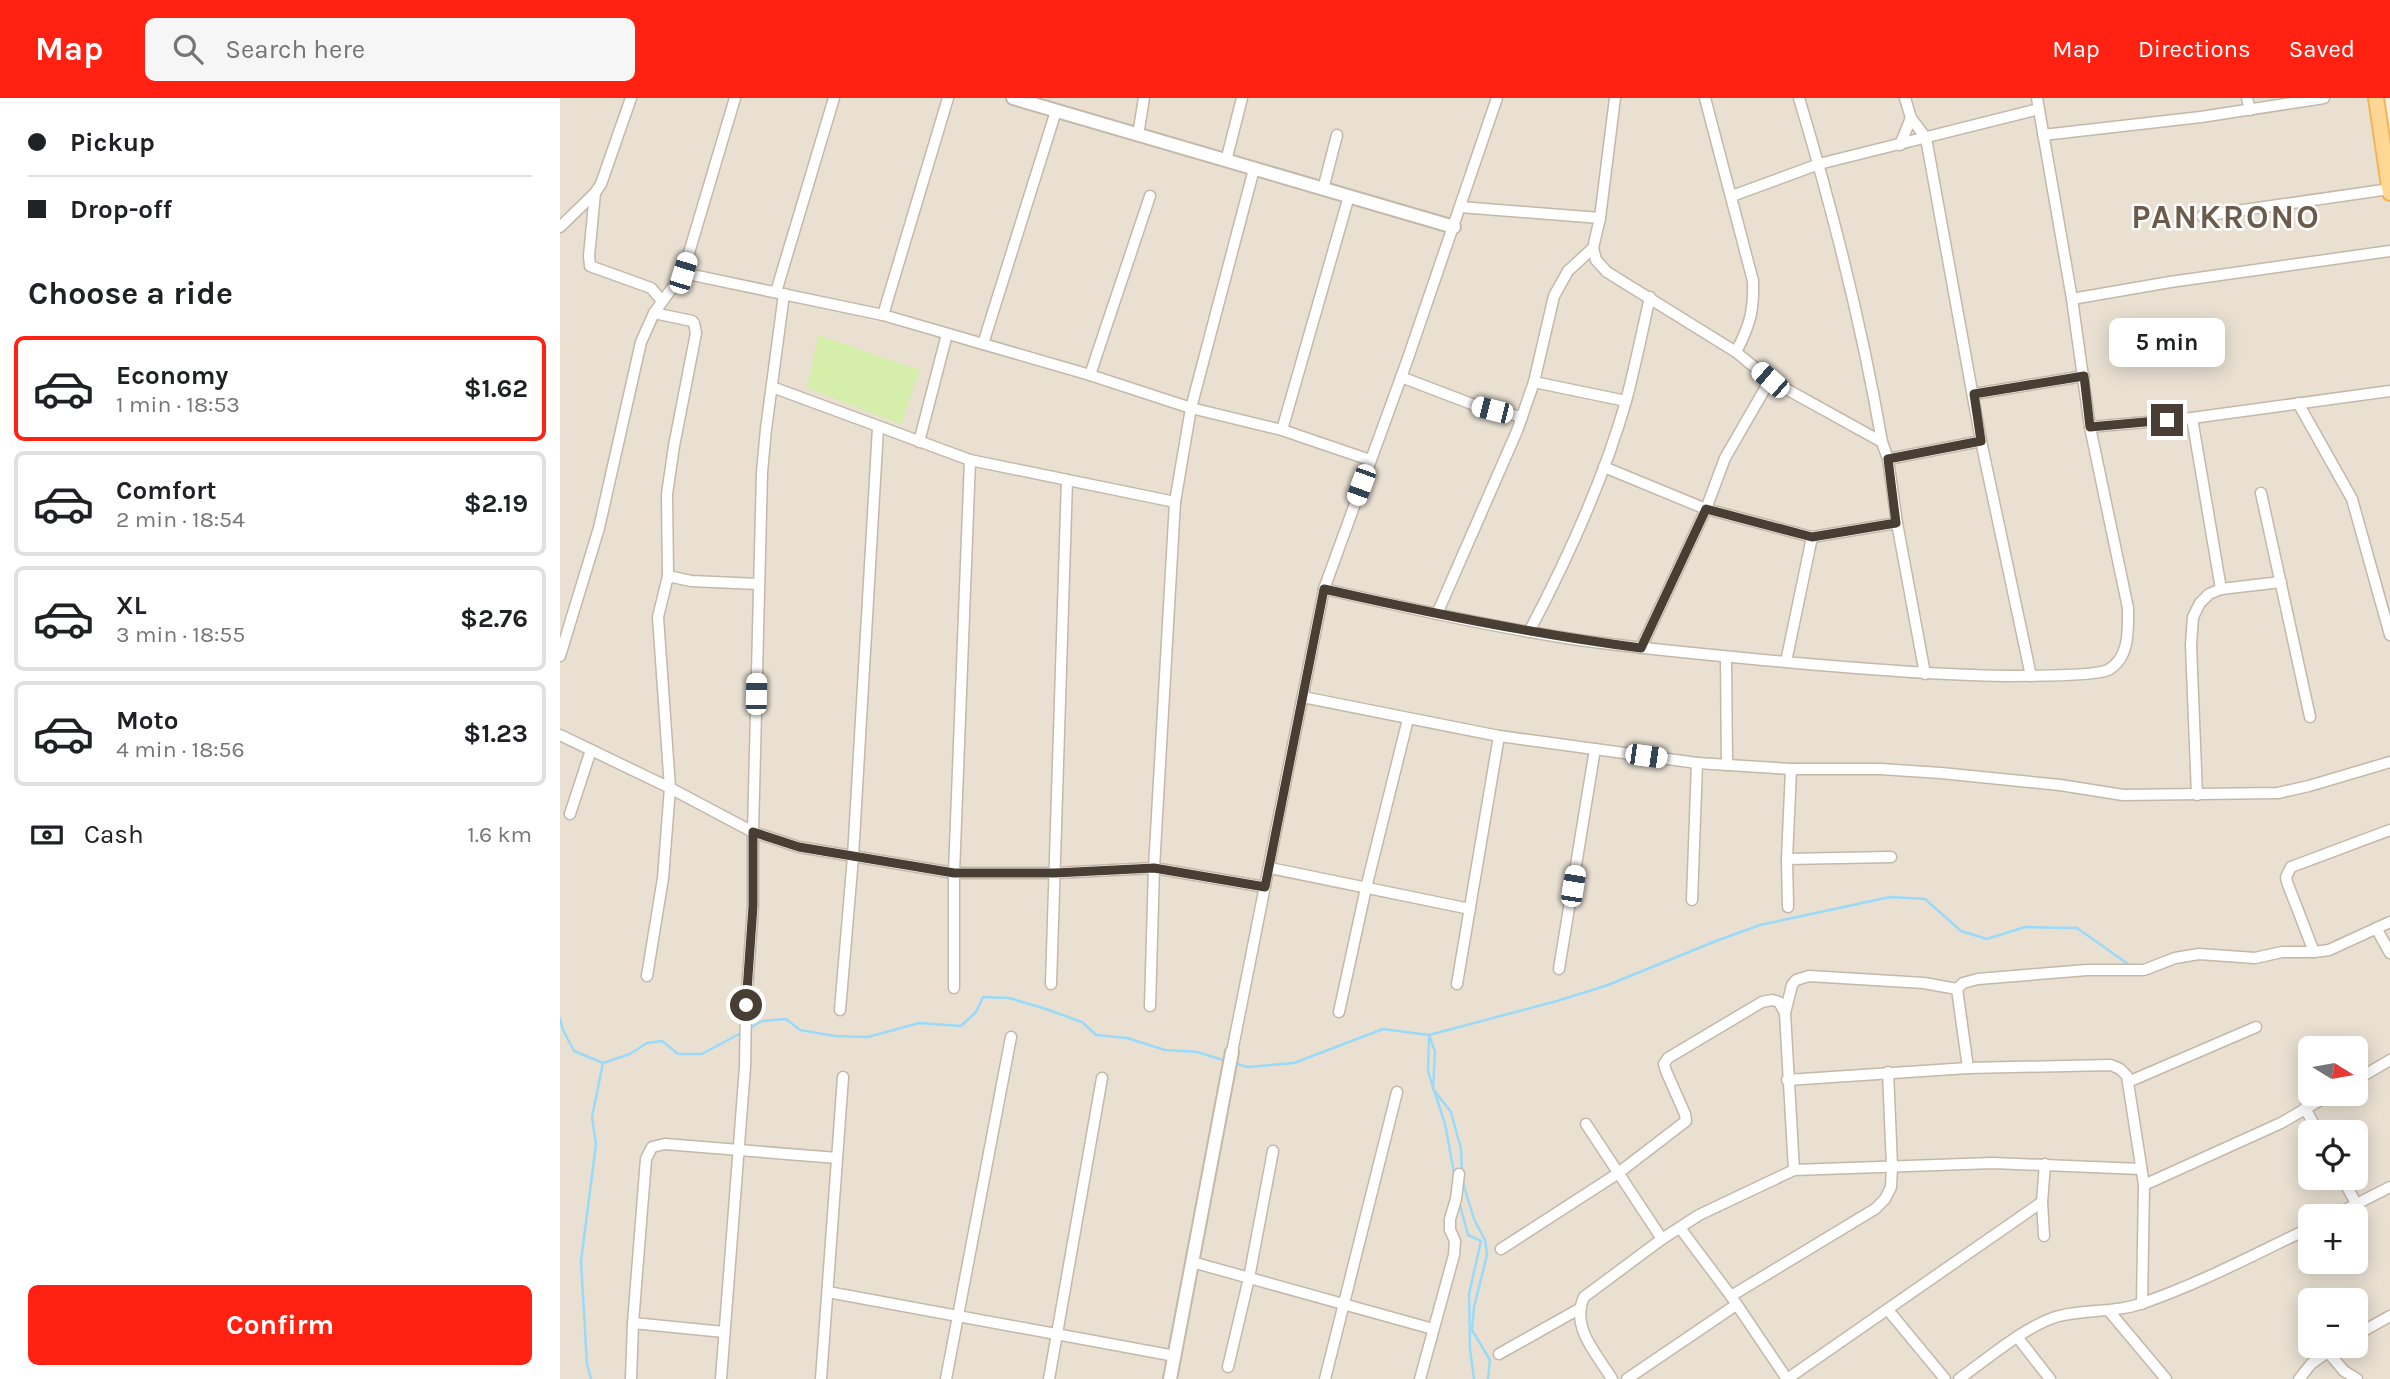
<!DOCTYPE html>
<html lang="en">
<head>
<meta charset="utf-8">
<style>
	body { margin:0; font-family:Karla,sans-serif; background:#f6f6f6; color:#202124; height:100vh; display:flex; flex-direction:column; font-size:26px; white-space:nowrap }
	* { box-sizing:border-box; margin:0 }
	p { font-size:23px; color:#757577 }
	.icon { flex:none; width:38px; height:38px; fill:none; stroke:currentColor; stroke-width:2; stroke-linecap:round; stroke-linejoin:round }
	.map { position:relative; flex:1; overflow:hidden }
	.sheet { display:flex; flex-direction:column; background:#fff; width:560px }
	.sheet>* { flex:none }
	.hud { display:grid; align-content:center; height:154px; padding:0 28px; background:#fff }
	.needle { width:46px; rotate:101deg }
	.buttons { position:absolute; left:1738px; top:938px; display:grid; gap:14px }
	.buttons a { display:grid; place-items:center; width:70px; height:70px; border-radius:10px; background:#fff; box-shadow:0 4px 18px #0003; font-size:35px }
	.end { position:absolute; width:32px; height:32px; margin:-16px; border:9px solid #483e34; background:#fff; box-shadow:0 0 0 4px #fff }
	.from { border-radius:50% }
	.bubble { position:absolute; height:49px; border-radius:10px; background:#fff; box-shadow:0 4px 18px #0003; font-size:23px; font-weight:700; line-height:49px; text-align:center }
	.car { position:absolute; width:21px; height:42px; margin:-21px -10px; border-radius:9px; box-shadow:0 0 5px 2px #0007; background:linear-gradient(#fff 24%,#345 0 40%,#fff 0 76%,#345 0 86%,#fff 0) }
	.hud b { display:flex; align-items:center; gap:24px; height:66px; font-size:26px }
	.hud b+b { border-top:2px solid #e0e0e0 }
	.hud i { width:18px; height:18px; background:#202124 }
	ul { padding:0; list-style:none }
	li { display:flex; align-items:center; gap:21px; height:105px; margin:0 14px 10px; padding:0 14px; border:4px solid #e0e0e0; border-radius:10px }
	li div { flex:1 }
	li b { display:block; font-size:26px }
	li em { font-style:normal; font-weight:700 }
	li.active { border-color:#ff2112 }
	li>.icon { width:63px; height:63px; stroke-width:1.5 }
	h2 { padding:0 28px; font-size:32px; line-height:84px }
	.pay { display:flex; align-items:center; gap:18px; height:77px; padding:0 28px; font-size:26px }
	.pay p { margin-inline-start:auto }
	.action { display:flex; gap:14px; margin-top:auto; padding:14px 28px }
	.action a { flex:1; height:80px; border-radius:10px; background:#ff2112; color:#fff; font-size:28px; font-weight:700; line-height:80px; text-align:center }
	header { display:flex; align-items:center; gap:42px; box-sizing:border-box; height:98px; padding:0 35px; background:#ff2112; color:#fff }
	header strong { font-size:33px }
	nav { display:flex; gap:38px; margin-inline-start:auto; font-size:24px }
	.search { width:490px; height:63px; background:#f6f6f6; display:flex; align-items:center; gap:18px; box-sizing:border-box; padding:0 24px; border-radius:10px; color:#757577; font-size:26px }
	main { display:flex; flex:1; min-height:0 }
	.map>svg:first-child { display:block }
</style>
</head>
<body>
<header>
<strong>Map</strong>
<div class="search"><svg class="icon" aria-label="search" viewBox="0 0 24 24"><circle cx="10" cy="10" r="6"/><path d="M15 15l6 6"/></svg>Search here</div>
<nav><a>Map</a><a>Directions</a><a>Saved</a></nav>
</header>
<main>
<section class="sheet">
<div class="hud">
<b><i class="from"></i>Pickup</b>
<b><i></i>Drop-off</b>
</div>
<h2>Choose a ride</h2>
<ul>
<li class="active"><svg class="icon" aria-label="car" viewBox="0 0 24 24"><path d="M5 17H2v-5l4-1 3-4h7l3 4 3 1v5h-3M9 17h6M6 11h13"/><circle cx="7" cy="17" r="2"/><circle cx="17" cy="17" r="2"/></svg><div><b>Economy</b><p>1 min · 18:53</p></div><em>$1.62</em></li>
<li><svg class="icon" aria-label="car" viewBox="0 0 24 24"><path d="M5 17H2v-5l4-1 3-4h7l3 4 3 1v5h-3M9 17h6M6 11h13"/><circle cx="7" cy="17" r="2"/><circle cx="17" cy="17" r="2"/></svg><div><b>Comfort</b><p>2 min · 18:54</p></div><em>$2.19</em></li>
<li><svg class="icon" aria-label="car" viewBox="0 0 24 24"><path d="M5 17H2v-5l4-1 3-4h7l3 4 3 1v5h-3M9 17h6M6 11h13"/><circle cx="7" cy="17" r="2"/><circle cx="17" cy="17" r="2"/></svg><div><b>XL</b><p>3 min · 18:55</p></div><em>$2.76</em></li>
<li><svg class="icon" aria-label="car" viewBox="0 0 24 24"><path d="M5 17H2v-5l4-1 3-4h7l3 4 3 1v5h-3M9 17h6M6 11h13"/><circle cx="7" cy="17" r="2"/><circle cx="17" cy="17" r="2"/></svg><div><b>Moto</b><p>4 min · 18:56</p></div><em>$1.23</em></li>
</ul>
<div class="pay"><svg class="icon" aria-label="cash" viewBox="0 0 24 24"><path d="M3 7h18v10H3z"/><circle cx="12" cy="12" r="2"/></svg>Cash<p>1.6 km</p></div>
<div class="action"><a>Confirm</a></div>
</section>
<div class="map">
<svg width="1830" height="1281" viewBox="0 0 1830 1281">
	<rect width="100%" height="100%" fill="#f5efe5"/>
	<path fill="#e9e0d2" fill-rule="evenodd" d="M 0,0 L 1815,0 L 1830,100 L 1830,1281 L 0,1281 ZM 1750,950 L 1796,950 L 1796,996 L 1750,996 ZM 1750,1034 L 1796,1034 L 1796,1080 L 1750,1080 ZM 1750,1118 L 1796,1118 L 1796,1164 L 1750,1164 ZM 1750,1202 L 1796,1202 L 1796,1248 L 1750,1248 Z"/>
	<path fill="#d5eea9" d="M 258,237 L 360,272 L 341,326 L 247,290 Z"/>
	<g fill="none" stroke-linecap="round" stroke-linejoin="round">
		<g stroke="#9adaf9" stroke-width="2.5">
			<path d="M 0,920 L 3,932 L 14,953 L 43,965 L 70,956 L 87,945 L 102,943 L 118,956 L 142,956 L 181,935"/>
			<path d="M 190,930 L 202,923 L 226,921 L 240,932 L 275,938 L 308,939 L 359,925 L 401,928 L 416,914 L 423,899 L 449,900 L 486,911 L 522,924 L 536,937 L 567,940 L 605,952 L 637,954 L 666,963"/>
			<path d="M 869,937 L 875,954 L 873,991 L 891,1014 L 901,1051 L 902,1072"/>
			<path d="M 869,940 L 868,973 L 873,989"/>
			<path d="M 673,965 L 688,969 L 734,965 L 823,931 L 869,937 L 997,903 L 1048,887 L 1156,843 L 1200,827 L 1330,799 L 1365,801 L 1401,833 L 1427,841 L 1465,829 L 1517,830 L 1568,866"/>
			<path d="M 875,995 L 885,1026 L 895,1080"/>
			<path d="M 902,1082 L 914,1121 L 925,1142 L 927,1157 L 914,1209 L 912,1232 L 930,1262 L 928,1281"/>
			<path d="M 899,1104 L 908,1137 L 921,1143 L 909,1196 L 910,1251 L 914,1281"/>
			<path d="M 31,1281 L 27,1266 L 21,1163 L 36,1046 L 32,1019 L 43,965"/>
		</g>
		<defs>
			<g id="minor">
				<path d="M 1055,0 L 1040,120 L 1033,150 L 1036,162 L 1047,174 L 1176,254 L 1210,282 L 1322,344 L 1328,361 L 1337,425 L 1365,576"/>
				<path d="M 1145,0 L 1193,183 C 1194,213 1190,227 1176,254"/>
				<path d="M 1239,0 C 1273,113 1302,228 1322,344"/>
				<path d="M 1345,0 L 1351,20 L 1366,40 L 1421,343 L 1471,578"/>
				<path d="M 1687,0 L 1690,12"/>
				<path d="M 578,37 L 584,0"/>
				<path d="M 1483,37 L 1641,19 L 1764,0"/>
				<path d="M 1340,47 L 1351,20"/>
				<path d="M 666,63 L 682,0"/>
				<path d="M 763,91 L 777,37"/>
				<path d="M 35,95 L 29,158 L 30,168 L 91,190 L 102,203"/>
				<path d="M 1172,98 L 1259,66 L 1479,11"/>
				<path d="M 900,109 L 1040,120"/>
				<path d="M 1642,118 L 1830,91"/>
				<path d="M 0,129 L 35,95 L 41,86 L 71,0"/>
				<path d="M 123,175 L 323,217 L 530,277 L 631,310 L 722,332 L 810,362"/>
				<path d="M 216,194 L 274,0"/>
				<path d="M 1512,201 L 1610,184 L 1830,153"/>
				<path d="M 94,215 L 132,223 L 134,225 L 136,235 L 114,348 L 107,396 L 108,478"/>
				<path d="M 323,217 L 388,0"/>
				<path d="M 423,246 L 496,13"/>
				<path d="M 530,277 L 590,98"/>
				<path d="M 841,279 L 917,308 L 962,319"/>
				<path d="M 974,284 L 1066,303"/>
				<path d="M 212,289 L 410,362 L 615,404"/>
				<path d="M 1414,296 L 1524,278"/>
				<path d="M 1738,305 L 1792,401 L 1830,537"/>
				<path d="M 1632,320 L 1661,491"/>
				<path d="M 1530,329 L 1632,320 L 1830,293"/>
				<path d="M 722,332 L 789,98"/>
				<path d="M 359,344 L 387,236"/>
				<path d="M 1328,361 L 1421,343"/>
				<path d="M 1044,369 L 1146,411 L 1252,439 L 1337,425"/>
				<path d="M 1701,395 L 1750,619"/>
				<path d="M 764,491 C 848,510 933,529 1019,542 C 1091,552 1163,558 1236,565 C 1307,571 1377,577 1448,578 C 1465,578 1536,578 1548,572 C 1570,560 1568,532 1568,510 L 1530,329 L 1512,201 L 1477,0"/>
				<path d="M 877,516 L 957,333 L 974,284 L 994,198 L 1008,173 L 1033,150"/>
				<path d="M 969,534 C 1008,460 1043,384 1066,303 C 1075,269 1082,234 1090,199"/>
				<path d="M 1081,550 L 1146,411 L 1165,360 L 1210,282"/>
				<path d="M 0,558 L 39,430 L 81,244 L 94,215 L 123,175 L 175,0"/>
				<path d="M 1166,560 L 1167,667"/>
				<path d="M 1226,564 L 1252,439"/>
				<path d="M 743,599 L 939,638 L 1137,665 L 1231,671 L 1320,671 L 1381,675 L 1500,687 L 1563,697 L 1718,695 L 1749,688 L 1830,664"/>
				<path d="M 0,637 L 110,690 L 193,734 L 239,749 L 394,775 L 495,775 L 594,770 L 705,789"/>
				<path d="M 1637,697 L 1631,547 L 1633,519 L 1640,505 L 1649,496 L 1661,491 L 1721,484"/>
				<path d="M 10,716 L 31,652"/>
				<path d="M 1227,761 L 1331,759"/>
				<path d="M 710,770 L 910,811"/>
				<path d="M 1132,802 L 1137,665"/>
				<path d="M 1228,809 L 1227,761 L 1231,671"/>
				<path d="M 1816,830 L 1830,855"/>
				<path d="M 1754,854 L 1727,784 L 1726,779 L 1731,769 L 1830,732"/>
				<path d="M 999,871 L 1035,651"/>
				<path d="M 87,878 L 103,780 L 110,690 L 98,519 L 108,478 L 131,483 L 198,486"/>
				<path d="M 491,886 L 507,382"/>
				<path d="M 897,886 L 939,638"/>
				<path d="M 394,890 L 394,775 L 410,362"/>
				<path d="M 1397,891 L 1403,885 L 1418,881 L 1527,872 L 1584,872 L 1615,860 L 1639,856 L 1695,860 L 1722,854 L 1754,854 L 1769,852 L 1830,824"/>
				<path d="M 590,908 L 594,770 L 615,404 L 631,310 L 694,71"/>
				<path d="M 280,912 L 293,759 L 318,330"/>
				<path d="M 779,914 L 806,790 L 848,621"/>
				<path d="M 672,954 L 764,491 L 847,263 L 937,0"/>
				<path d="M 1227,982 L 1408,970 L 1551,967 L 1560,971 L 1567,978 L 1584,1087 L 1582,1206"/>
				<path d="M 1796,982 L 1830,962"/>
				<path d="M 1568,984 L 1696,929"/>
				<path d="M 1745,1010 L 1758,1034"/>
				<path d="M 1026,1026 L 1102,1141"/>
				<path d="M 1234,1072 L 1225,915 L 1232,887 L 1236,882 L 1249,878 L 1364,885 L 1397,891 L 1408,970"/>
				<path d="M 1782,1080 L 1797,1107"/>
				<path d="M 1584,1087 L 1721,1025 L 1771,996"/>
				<path d="M 1773,1118 L 1830,1089"/>
				<path d="M 1120,1130 L 1171,1198 L 1227,1281"/>
				<path d="M 1484,1138 L 1482,1104 L 1485,1066"/>
				<path d="M 941,1151 L 1057,1076 L 1126,1023 L 1125,1016 L 1106,973 L 1104,966 L 1108,960 L 1202,904 L 1212,902 L 1219,904 L 1225,915"/>
				<path d="M 632,1164 L 873,1231"/>
				<path d="M 268,1194 L 615,1258"/>
				<path d="M 1171,1198 L 1315,1111 L 1325,1101 L 1331,1089 L 1332,1068 L 1328,974"/>
				<path d="M 1328,1212 L 1385,1281"/>
				<path d="M 1549,1213 L 1606,1281"/>
				<path d="M 73,1225 L 164,1234"/>
				<path d="M 1796,1237 L 1830,1218"/>
				<path d="M 1458,1240 L 1490,1281"/>
				<path d="M 1767,1253 L 1784,1273 L 1797,1281"/>
				<path d="M 939,1256 L 1019,1211"/>
				<path d="M 668,1269 L 689,1180 L 713,1053"/>
				<path d="M 71,1281 L 73,1225 L 86,1061 L 92,1049 L 105,1046 L 277,1060"/>
				<path d="M 161,1281 L 185,969 L 186,907 L 193,808 L 193,734 L 202,374 L 206,331 L 224,196"/>
				<path d="M 261,1281 L 283,979"/>
				<path d="M 386,1281 L 451,939"/>
				<path d="M 489,1281 L 542,980"/>
				<path d="M 765,1281 L 837,994"/>
				<path d="M 860,1281 L 894,1157 L 895,1143 L 890,1132 L 890,1121 L 896,1101 L 899,1076"/>
				<path d="M 1052,1281 C 1037,1256 1010,1229 1024,1199 L 1102,1141 L 1139,1117 L 1234,1072 L 1433,1065 L 1581,1071"/>
				<path d="M 1067,1281 L 1176,1207"/>
				<path d="M 1227,1281 L 1482,1104"/>
				<path d="M 1399,1281 C 1426,1262 1468,1226 1499,1218 C 1527,1211 1556,1215 1583,1205 C 1641,1185 1695,1156 1750,1130"/>
				<path d="M 1739,1281 L 1751,1266 L 1776,1248"/>
			</g>
			<g id="tertiary">
				<path d="M 453,0 L 894,129"/>
				<path d="M 610,1281 L 672,954"/>
			</g>
			<path id="primary" d="M 1816,0 L 1830,95"/>
		</defs>
		<use href="#minor" stroke="#c4b8a9" stroke-width="13"/>
		<use href="#tertiary" stroke="#c4b8a9" stroke-width="16"/>
		<use href="#primary" stroke="#f1b556" stroke-width="18"/>
		<use href="#minor" stroke="#fff" stroke-width="10"/>
		<use href="#tertiary" stroke="#fff" stroke-width="12"/>
		<use href="#primary" stroke="#ffd794" stroke-width="14"/>
	</g>
	<g fill="none" stroke-linecap="round" stroke-linejoin="round">
		<path stroke="#483e34" stroke-width="9" d="M 186,907 L 193,808 L 193,734 L 239,749 L 394,775 L 495,775 L 594,770 L 705,789 L 764,491 C 869,515 974,536 1081,550 L 1146,411 L 1252,439 L 1336,425 L 1328,361 L 1421,343 L 1414,296 L 1524,278 L 1530,329 L 1607,322"/>
	</g>
	<g text-anchor="middle" stroke-width="5" stroke-linejoin="round" paint-order="stroke">
		<g font-size="33" font-weight="bold" letter-spacing="2" fill="#6c5b4a" stroke="#fff">
			<text x="1666" y="130">PANKRONO</text>
		</g>
	</g>
</svg>
<div class="buttons">
<a><svg class="needle" viewBox="-14 -14 28 28"><path d="M0-13l5 13h-10z" fill="#e53935"/><path d="M0 13l5-13h-10z" fill="#757577"/></svg></a>
<a><svg class="icon" aria-label="locate" viewBox="0 0 24 24"><circle cx="12" cy="12" r="6"/><path d="M12 2v4M12 18v4M2 12h4M18 12h4"/></svg></a>
<a>+</a>
<a>−</a>
</div>
<i class="end from" style="left:186px;top:907px"></i>
<i class="end" style="left:1607px;top:322px"></i>
<div class="bubble" style="left:1549px;top:220px;width:116px">5 min</div>
<i class="car" style="left:123px;top:175px;rotate:17deg"></i>
<i class="car" style="left:1210px;top:282px;rotate:311deg"></i>
<i class="car" style="left:932px;top:312px;rotate:284deg"></i>
<i class="car" style="left:801px;top:387px;rotate:200deg"></i>
<i class="car" style="left:196px;top:596px;rotate:1deg"></i>
<i class="car" style="left:1086px;top:658px;rotate:98deg"></i>
<i class="car" style="left:1013px;top:788px;rotate:9deg"></i>
</div>
</main>
</body>
</html>
